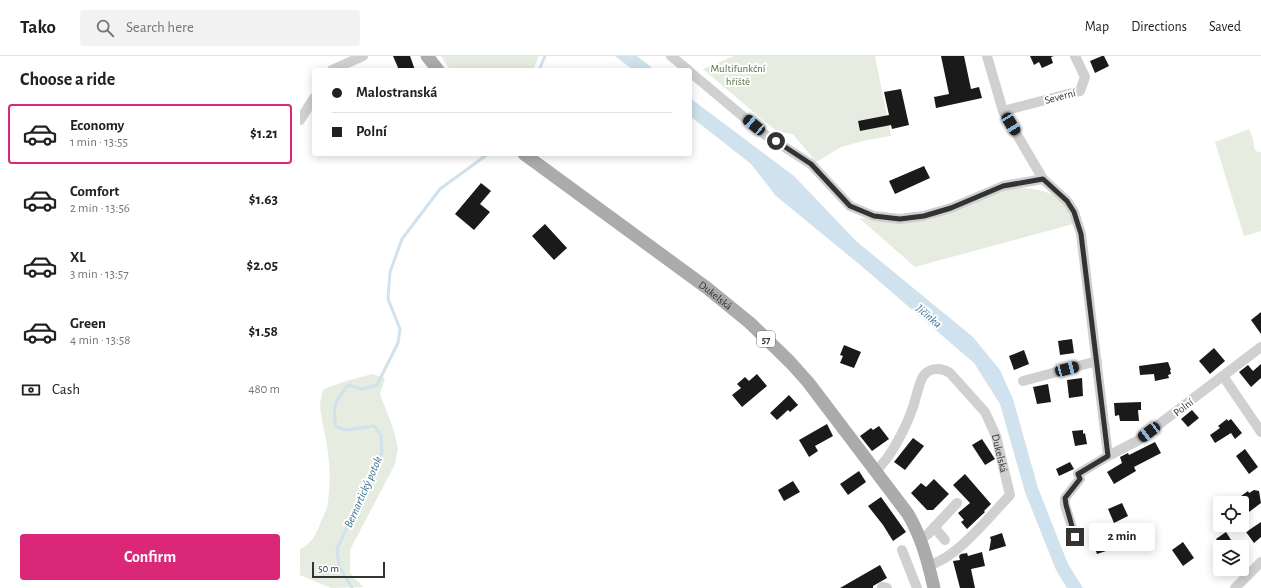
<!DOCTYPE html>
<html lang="en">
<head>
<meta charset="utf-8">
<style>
	body { margin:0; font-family:"Alegreya Sans",sans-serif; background:#f2f2f2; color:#202124; height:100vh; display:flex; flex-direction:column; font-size:15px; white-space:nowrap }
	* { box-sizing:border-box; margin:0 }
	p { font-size:13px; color:#757577 }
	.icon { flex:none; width:22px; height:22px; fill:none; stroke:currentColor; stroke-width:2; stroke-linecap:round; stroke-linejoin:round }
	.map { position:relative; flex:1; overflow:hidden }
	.sheet { display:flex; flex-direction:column; background:#fff; width:300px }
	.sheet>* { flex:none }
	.banner { position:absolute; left:12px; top:12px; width:380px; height:88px; border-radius:4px; box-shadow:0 2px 10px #0003; display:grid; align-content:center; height:88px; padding:0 20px; background:#fff }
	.fabs { position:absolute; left:913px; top:440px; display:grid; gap:8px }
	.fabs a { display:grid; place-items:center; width:36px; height:36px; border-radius:4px; background:#fff; box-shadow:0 2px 10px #0003; font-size:20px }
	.scale { position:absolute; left:12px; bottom:10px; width:73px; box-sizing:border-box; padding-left:4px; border:2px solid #333; border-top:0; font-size:11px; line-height:14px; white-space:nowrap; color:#333; -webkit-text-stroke:3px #fff; paint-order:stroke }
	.end { position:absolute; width:18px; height:18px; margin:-9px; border:5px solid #333; background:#fff; box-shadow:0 0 0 2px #fff }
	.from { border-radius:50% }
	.bubble { position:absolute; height:28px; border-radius:4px; background:#fff; box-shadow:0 2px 10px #0003; font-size:13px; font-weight:700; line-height:28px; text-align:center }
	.car { position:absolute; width:12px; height:24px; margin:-12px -6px; border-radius:5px; box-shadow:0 0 3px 1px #0007; background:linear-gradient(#222 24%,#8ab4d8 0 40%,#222 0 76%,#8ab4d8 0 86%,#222 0) }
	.banner b { display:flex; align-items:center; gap:14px; height:38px; font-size:15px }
	.banner b+b { border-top:1px solid #e0e0e0 }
	.banner i { width:10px; height:10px; background:#202124 }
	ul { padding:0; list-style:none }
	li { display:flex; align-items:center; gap:12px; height:60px; margin:0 8px 6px; padding:0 12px; border:2px solid transparent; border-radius:4px }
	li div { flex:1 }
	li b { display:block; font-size:15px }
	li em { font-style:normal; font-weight:700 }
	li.on { border-color:#db2777 }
	li>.icon { width:36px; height:36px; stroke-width:1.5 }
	h2 { padding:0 20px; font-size:18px; line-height:48px }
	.pay { display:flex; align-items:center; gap:10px; height:44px; padding:0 20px; font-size:15px }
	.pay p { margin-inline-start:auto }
	.button { display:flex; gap:8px; margin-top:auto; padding:8px 20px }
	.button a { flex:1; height:46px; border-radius:4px; background:#db2777; color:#fff; font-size:16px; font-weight:700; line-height:46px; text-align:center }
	header { display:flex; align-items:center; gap:24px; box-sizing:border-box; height:56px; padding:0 20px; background:#fff; border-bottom:1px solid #e0e0e0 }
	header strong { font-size:19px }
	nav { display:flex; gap:22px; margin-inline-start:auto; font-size:14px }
	.search { width:280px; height:36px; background:#f2f2f2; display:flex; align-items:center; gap:10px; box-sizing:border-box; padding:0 14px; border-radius:4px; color:#757577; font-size:15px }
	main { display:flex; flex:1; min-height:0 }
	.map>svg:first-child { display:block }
</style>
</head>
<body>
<header>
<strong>Tako</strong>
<div class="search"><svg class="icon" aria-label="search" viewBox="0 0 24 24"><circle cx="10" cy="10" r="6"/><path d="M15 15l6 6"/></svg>Search here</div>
<nav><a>Map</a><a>Directions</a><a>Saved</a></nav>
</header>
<main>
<section class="sheet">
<h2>Choose a ride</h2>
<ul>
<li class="on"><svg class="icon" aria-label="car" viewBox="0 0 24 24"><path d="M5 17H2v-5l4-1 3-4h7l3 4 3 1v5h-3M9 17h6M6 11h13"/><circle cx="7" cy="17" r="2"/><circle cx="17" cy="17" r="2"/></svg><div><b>Economy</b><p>1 min · 13:55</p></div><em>$1.21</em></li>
<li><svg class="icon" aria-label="car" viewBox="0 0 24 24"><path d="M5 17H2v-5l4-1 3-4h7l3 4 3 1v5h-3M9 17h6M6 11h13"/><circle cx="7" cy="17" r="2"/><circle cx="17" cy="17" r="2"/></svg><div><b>Comfort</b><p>2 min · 13:56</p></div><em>$1.63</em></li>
<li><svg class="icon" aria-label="car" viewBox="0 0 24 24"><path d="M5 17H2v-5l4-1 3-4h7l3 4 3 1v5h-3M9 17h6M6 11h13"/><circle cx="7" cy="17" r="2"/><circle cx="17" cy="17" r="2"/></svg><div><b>XL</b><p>3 min · 13:57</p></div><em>$2.05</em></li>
<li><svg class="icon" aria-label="car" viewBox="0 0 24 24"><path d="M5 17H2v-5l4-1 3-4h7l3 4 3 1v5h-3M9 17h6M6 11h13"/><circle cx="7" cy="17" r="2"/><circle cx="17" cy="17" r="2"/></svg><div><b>Green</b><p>4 min · 13:58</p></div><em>$1.58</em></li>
</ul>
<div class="pay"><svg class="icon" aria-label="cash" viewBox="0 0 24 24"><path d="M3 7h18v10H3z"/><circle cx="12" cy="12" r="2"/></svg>Cash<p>480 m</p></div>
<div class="button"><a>Confirm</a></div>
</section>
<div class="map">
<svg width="961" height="532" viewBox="0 0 961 532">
	<rect width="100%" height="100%" fill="#fff"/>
	<g fill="#e6ecdf" fill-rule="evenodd">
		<path d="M 141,0 L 239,0 L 233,14 L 150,14 Z"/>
		<path d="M 434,0 L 575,0 L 591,80 L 567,84 L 541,91 L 516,106 L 493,78 L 479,76 L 470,70 L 403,13 ZM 578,61 L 580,71 L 560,75 L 558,65 Z"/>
		<path d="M 949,73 C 950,76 952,80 953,83 C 955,90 952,96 961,96 L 961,175 L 944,180 L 915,86 Z"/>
		<path d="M 716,132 C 743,132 767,138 773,168 L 615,211 L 559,162 L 600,165 L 704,134 Z"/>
		<path d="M 72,318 L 85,322 L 80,338 L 93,372 L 98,392 L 95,408 L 50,494 L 50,517 L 63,531 L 31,532 L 0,519 L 0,493 C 11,488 16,479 20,468 C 22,462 26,456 27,451 C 31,431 30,409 27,390 C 25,371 15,351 24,333 L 43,326 Z"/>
	</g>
	<g fill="#cfe2ee">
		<path d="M 315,0 L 337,0 L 355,14 L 333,14 Z"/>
		<path d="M 390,42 L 494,120 L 556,185 L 673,281 L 700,314 L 713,343 L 738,432 L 768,508 L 783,532 L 767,532 L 756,514 L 725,436 L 700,348 L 674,307 L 559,208 L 476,140 L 451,108 L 390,60 Z"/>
	</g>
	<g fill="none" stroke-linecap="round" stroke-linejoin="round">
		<g stroke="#cfe2ee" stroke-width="3">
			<path d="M 239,14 L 245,0"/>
			<path d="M 52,532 L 39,510 L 37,493 L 82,396 L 81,379 L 74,370 L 47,374 L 36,371 C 32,351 35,344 48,329 L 62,333 L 77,329 L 98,287 L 100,273 L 88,243 L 90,216 L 102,183 L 140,133 L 188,98"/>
		</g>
	</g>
	<g fill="#1a1a1a">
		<path d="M 93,0 L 110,0 L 115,14 L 99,14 Z"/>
		<path d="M 641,0 L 664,0 L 671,33 L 679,31 L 682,42 L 636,52 L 634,41 L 649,38 Z"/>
		<path d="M 730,0 L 754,0 L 751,1 L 753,7 L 742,12 L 739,6 L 734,9 Z"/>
		<path d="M 802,0 L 804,0 L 809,10 L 795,17 L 790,5 Z"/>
		<path d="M 601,33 L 609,69 L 592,73 L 591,69 L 560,75 L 558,65 L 589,59 L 584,36 Z"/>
		<path d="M 624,110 L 630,122 L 595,138 L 589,125 Z"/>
		<path d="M 181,127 L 191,135 L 180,148 L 190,156 L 174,174 L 155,158 Z"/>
		<path d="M 245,168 L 267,192 L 254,204 L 232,180 Z"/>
		<path d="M 961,256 L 961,278 L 951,264 Z"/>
		<path d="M 772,283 L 774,297 L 760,299 L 758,285 Z"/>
		<path d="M 544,289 L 561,296 L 554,312 L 540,307 L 543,300 L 540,299 Z"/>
		<path d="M 914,292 L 925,305 L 910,318 L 899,305 Z"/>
		<path d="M 724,294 L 729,308 L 714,314 L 709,300 Z"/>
		<path d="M 868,306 L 871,314 L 870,314 L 871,318 L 868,319 L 869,322 L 855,325 L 854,318 L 840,319 L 839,310 Z"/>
		<path d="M 961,308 L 961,322 L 951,331 L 939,316 L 948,309 L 953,315 Z"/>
		<path d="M 457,318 L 467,330 L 442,351 L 432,339 L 441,332 L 437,328 L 445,321 L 449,325 Z"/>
		<path d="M 782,322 L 783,340 L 769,342 L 767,324 Z"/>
		<path d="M 748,328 L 751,346 L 737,348 L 733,331 Z"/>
		<path d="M 489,339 L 498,349 L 490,356 L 488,354 L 477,364 L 470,357 Z"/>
		<path d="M 841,346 L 841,354 L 838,354 L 839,365 L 820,365 L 819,359 L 815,360 L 814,347 Z"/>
		<path d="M 892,354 L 899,362 L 888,371 L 881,363 Z"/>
		<path d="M 927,363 L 928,365 L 931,363 L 942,377 L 935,383 L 931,377 L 915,387 L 910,379 L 920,372 L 918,370 Z"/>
		<path d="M 527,368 L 533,380 L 515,390 L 518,395 L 509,401 L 499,384 Z"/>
		<path d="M 579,370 L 589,383 L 572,395 L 560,380 L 571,372 L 573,374 Z"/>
		<path d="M 783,374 L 783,378 L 785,377 L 787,388 L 775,390 L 772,375 Z"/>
		<path d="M 613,382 L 624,390 L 605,414 L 594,406 Z"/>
		<path d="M 682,383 L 695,403 L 685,409 L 672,389 Z"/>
		<path d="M 855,386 L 861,397 L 834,411 L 836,415 L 814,428 L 807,416 L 822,407 L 820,401 L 828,397 L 829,399 Z"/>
		<path d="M 945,393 L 958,411 L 949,418 L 936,400 Z"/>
		<path d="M 770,406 L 774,413 L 759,420 L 756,413 Z"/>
		<path d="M 559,415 L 566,426 L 548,439 L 540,428 Z"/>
		<path d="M 665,418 L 691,448 L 684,455 L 685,456 L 667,473 L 661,466 L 664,464 L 658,457 L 670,447 L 653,429 Z"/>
		<path d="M 634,423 L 649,438 L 633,454 L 627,454 L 611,437 L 621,427 L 626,431 Z"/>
		<path d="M 493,425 L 500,436 L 484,445 L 478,434 Z"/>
		<path d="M 954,434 L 959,435 L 961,447 L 949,456 L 940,444 L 942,442 L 941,440 L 948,435 L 949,437 Z"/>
		<path d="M 581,441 L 606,476 L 593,485 L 583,469 L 568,450 Z"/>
		<path d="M 822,447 L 828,460 L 814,467 L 808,453 Z"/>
		<path d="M 961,466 L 961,481 L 954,487 L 946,476 Z"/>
		<path d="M 926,476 L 933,487 L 927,491 L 922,491 L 916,483 Z"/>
		<path d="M 702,477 L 706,490 L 689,495 L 691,484 L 690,481 Z"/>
		<path d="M 802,477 L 809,494 L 797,498 L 791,481 Z"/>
		<path d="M 883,486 L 894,502 L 883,510 L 872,494 Z"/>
		<path d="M 682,496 L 685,510 L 671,513 L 675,532 L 660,532 L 653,505 L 660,504 L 659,500 L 661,498 L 667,497 L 668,500 Z"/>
		<path d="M 580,509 L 587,522 L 573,530 L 573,532 L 540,532 Z"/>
	</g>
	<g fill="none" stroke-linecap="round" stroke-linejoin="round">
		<g stroke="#d0d0d0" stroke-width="10">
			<path d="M 371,0 L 388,14"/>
			<path d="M 687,0 L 703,55 L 743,123 L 767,145 L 774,156 L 781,178 L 808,400"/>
			<path d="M 32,14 L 63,0"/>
			<path d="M 390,16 L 464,78 L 511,108 L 550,150 L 574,160 L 600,163 L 623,160 L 651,152 L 703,130 L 743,123"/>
			<path d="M 703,55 L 780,35 L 785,21 L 775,0"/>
			<path d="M 0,64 L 14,42"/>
			<path d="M 923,320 L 961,376"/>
			<path d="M 723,325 L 797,305"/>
			<path id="s1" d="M 575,415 C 590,404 607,369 613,351 C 616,343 619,325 624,319 C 631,311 642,312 650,317 L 685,356 L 696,380 L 710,439 C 690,460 657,502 629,509"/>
			<path d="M 634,471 L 645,484"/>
			<path d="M 775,481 L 765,449 L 765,442 L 780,423 L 778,418 L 808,400 L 837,385 L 961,291"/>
			<path d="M 621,483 L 628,478 L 657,447"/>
			<path d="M 602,494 L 617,532"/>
			<path d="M 582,531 L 587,532"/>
			<path d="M 935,532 L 961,506"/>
		</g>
		<g stroke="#ababab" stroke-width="13">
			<path d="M 127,0 L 138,14"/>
			<path id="s2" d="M 224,98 L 407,232 L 450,267 L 490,306 L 508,326 L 608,458 C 622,482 628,506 634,532"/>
		</g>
	</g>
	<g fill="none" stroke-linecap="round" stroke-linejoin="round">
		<path stroke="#333" stroke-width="5" d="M 476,85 L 511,108 L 550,150 L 574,160 L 600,163 L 624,160 L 651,152 L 703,130 L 743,123 L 767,145 L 774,156 L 781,178 L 808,400 L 778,418 L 780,423 L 765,442 L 766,449 L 775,481"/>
	</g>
	<g text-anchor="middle" stroke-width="4" stroke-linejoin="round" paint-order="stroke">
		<rect fill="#fff" stroke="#707070" stroke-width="1" x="457" y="275" width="18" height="16" rx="3"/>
		<g font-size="10" font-weight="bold" fill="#333">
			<text x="466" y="287">57</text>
		</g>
		<g font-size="11" fill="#56703f" stroke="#fff">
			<text x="438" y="16">Multifunkční<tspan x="438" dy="13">hřiště</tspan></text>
		</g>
		<g font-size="11" fill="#333" stroke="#fff">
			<text transform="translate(760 40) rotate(-15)" y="4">Severní</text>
			<text dy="4" stroke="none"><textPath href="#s2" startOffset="238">Dukelská</textPath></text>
			<text transform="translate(883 351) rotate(-37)" y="4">Polní</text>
			<text dy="4" stroke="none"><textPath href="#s1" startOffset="234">Dukelská</textPath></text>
		</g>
		<g font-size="12" font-style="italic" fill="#3f7597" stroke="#fff">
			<text transform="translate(629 260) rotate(41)" y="4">Jičínka</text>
			<text transform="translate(63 436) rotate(-66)" y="4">Bernartický potok</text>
		</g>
	</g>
</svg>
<div class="fabs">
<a><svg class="icon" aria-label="locate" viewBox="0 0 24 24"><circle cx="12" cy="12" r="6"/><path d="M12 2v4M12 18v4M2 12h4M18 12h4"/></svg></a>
<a><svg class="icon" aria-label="layers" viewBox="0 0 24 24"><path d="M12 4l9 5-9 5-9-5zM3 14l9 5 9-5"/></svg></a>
</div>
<div class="scale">50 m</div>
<i class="end from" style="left:476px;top:85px"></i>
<i class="end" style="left:775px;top:481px"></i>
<div class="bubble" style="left:789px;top:467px;width:66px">2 min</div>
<i class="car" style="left:711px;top:68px;rotate:149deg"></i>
<i class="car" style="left:454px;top:69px;rotate:310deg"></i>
<i class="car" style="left:767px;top:313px;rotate:75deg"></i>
<i class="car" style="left:849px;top:376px;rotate:233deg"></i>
<div class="banner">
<b><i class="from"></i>Malostranská</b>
<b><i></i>Polní</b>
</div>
</div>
</main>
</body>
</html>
